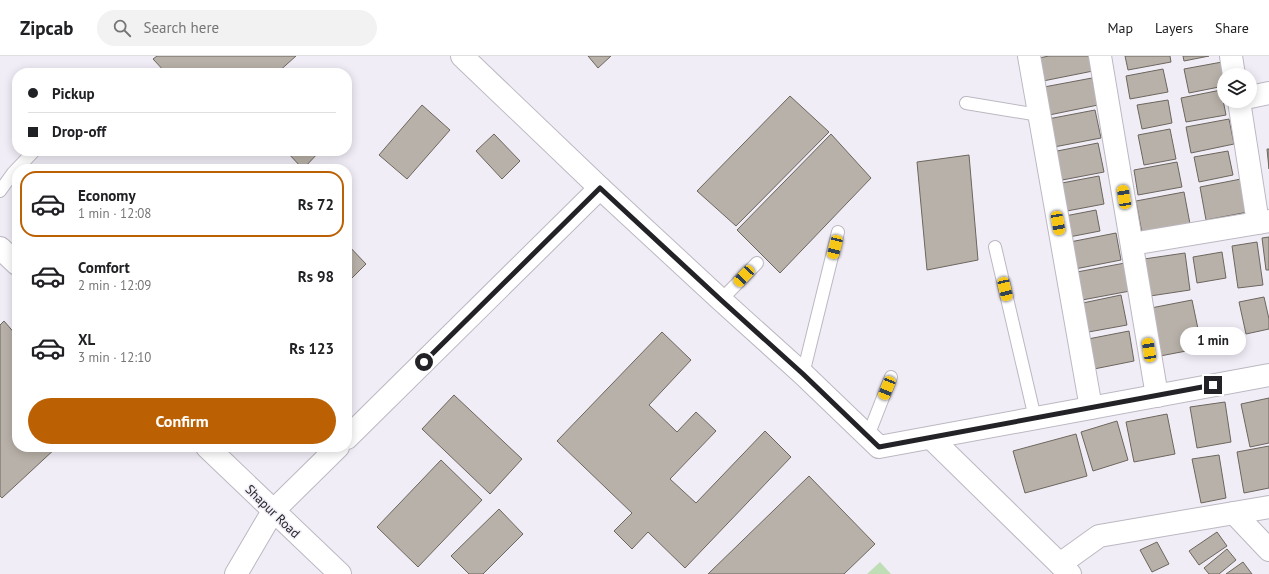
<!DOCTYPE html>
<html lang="en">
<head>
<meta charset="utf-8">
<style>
	body { margin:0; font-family:"PT Sans",sans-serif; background:#f2f2f2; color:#202124; height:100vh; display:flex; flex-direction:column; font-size:15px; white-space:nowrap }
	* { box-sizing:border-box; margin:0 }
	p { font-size:13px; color:#757577 }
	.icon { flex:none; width:22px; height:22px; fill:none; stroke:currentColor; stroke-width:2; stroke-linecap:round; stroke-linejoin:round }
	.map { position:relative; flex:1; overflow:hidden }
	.panel { position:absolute; left:12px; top:108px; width:340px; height:288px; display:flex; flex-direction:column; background:#fff; border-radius:16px; box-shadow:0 2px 10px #0003 }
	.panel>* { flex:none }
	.banner { position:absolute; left:12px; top:12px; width:340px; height:88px; border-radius:16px; box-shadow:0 2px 10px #0003; display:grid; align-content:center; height:88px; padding:0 16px; background:#fff }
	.buttons { position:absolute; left:1217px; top:12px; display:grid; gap:8px }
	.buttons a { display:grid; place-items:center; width:40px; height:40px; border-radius:50%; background:#fff; box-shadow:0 2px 10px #0003; font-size:20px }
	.end { position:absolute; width:18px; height:18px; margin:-9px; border:5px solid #232226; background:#fff; box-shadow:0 0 0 2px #fff }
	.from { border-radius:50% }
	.bubble { position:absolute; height:28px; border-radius:14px; background:#fff; box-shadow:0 2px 10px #0003; font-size:13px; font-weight:700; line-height:28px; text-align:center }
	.car { position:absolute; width:12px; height:24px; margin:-12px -6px; border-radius:5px; box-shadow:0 0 3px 1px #0007; background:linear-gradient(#f5c518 24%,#345 0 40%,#f5c518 0 76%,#345 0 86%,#f5c518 0) }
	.banner b { display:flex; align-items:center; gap:14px; height:38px; font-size:15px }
	.banner b+b { border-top:1px solid #e0e0e0 }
	.banner i { width:10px; height:10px; background:#202124 }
	ul { padding:7px 0 0; list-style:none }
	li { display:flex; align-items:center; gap:12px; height:66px; margin:0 8px 6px; padding:0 8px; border:2px solid transparent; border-radius:16px }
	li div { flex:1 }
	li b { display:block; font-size:15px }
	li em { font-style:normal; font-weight:700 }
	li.selected { border-color:#bb6103 }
	li>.icon { width:36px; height:36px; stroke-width:1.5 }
	.cta { display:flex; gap:8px; margin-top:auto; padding:8px 16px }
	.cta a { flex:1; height:46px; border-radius:24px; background:#bb6103; color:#fff; font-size:16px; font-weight:700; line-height:46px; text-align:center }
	header { display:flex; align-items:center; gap:24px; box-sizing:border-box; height:56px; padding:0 20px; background:#fff; border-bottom:1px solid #e0e0e0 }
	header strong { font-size:19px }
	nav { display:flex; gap:22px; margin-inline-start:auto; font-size:14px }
	.search { width:280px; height:36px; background:#f2f2f2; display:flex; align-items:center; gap:10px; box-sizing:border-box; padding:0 14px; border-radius:22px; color:#757577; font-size:15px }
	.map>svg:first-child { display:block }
</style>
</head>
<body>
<header>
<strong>Zipcab</strong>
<div class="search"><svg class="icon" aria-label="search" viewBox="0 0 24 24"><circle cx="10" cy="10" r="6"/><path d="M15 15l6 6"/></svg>Search here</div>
<nav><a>Map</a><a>Layers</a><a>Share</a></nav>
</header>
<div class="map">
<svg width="1269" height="518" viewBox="0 0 1269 518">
	<rect width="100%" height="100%" fill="#f1edf7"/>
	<path fill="#bfdeb6" d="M 880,506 L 891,518 L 867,518 Z"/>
	<g fill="#b8b1a9" stroke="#6c665e">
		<path d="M 157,0 L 296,0 L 277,17 L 166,17 L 153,3 Z"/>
		<path d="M 588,0 L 611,0 L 598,12 Z"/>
		<path d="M 1049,0 L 1090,0 L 1093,15 L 1043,25 L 1039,2 Z"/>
		<path d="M 1125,0 L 1170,0 L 1171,6 L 1128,14 Z"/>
		<path d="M 1183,0 L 1209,0 L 1184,5 Z"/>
		<path d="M 1222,6 L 1224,19 L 1224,30 L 1189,37 L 1184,13 Z"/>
		<path d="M 1163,13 L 1168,36 L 1130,43 L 1126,20 Z"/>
		<path d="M 1092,22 L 1098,49 L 1049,59 L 1044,31 Z"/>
		<path d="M 1221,34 L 1226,59 L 1186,66 L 1181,42 Z"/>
		<path d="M 790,40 L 829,76 L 736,170 L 697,135 Z"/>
		<path d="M 1168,44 L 1172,67 L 1142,73 L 1137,49 Z"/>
		<path d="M 422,49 L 450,74 L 407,123 L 379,99 Z"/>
		<path d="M 1095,54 L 1101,82 L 1054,91 L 1048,63 Z"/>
		<path d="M 1229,63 L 1234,88 L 1191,97 L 1186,71 Z"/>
		<path d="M 1170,73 L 1176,103 L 1144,109 L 1138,79 Z"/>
		<path d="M 494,78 L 520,105 L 502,123 L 476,95 Z"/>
		<path d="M 831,78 L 871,122 L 780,217 L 737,174 Z"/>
		<path d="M 1098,87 L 1104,116 L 1057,125 L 1052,96 Z"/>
		<path d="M 1267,93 L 1269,93 L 1269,113 Z"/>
		<path d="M 286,95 L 320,95 L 303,113 Z"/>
		<path d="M 1228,95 L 1233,119 L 1199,126 L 1194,101 Z"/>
		<path d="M 969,99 L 978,204 L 927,214 L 917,106 Z"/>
		<path d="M 1177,106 L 1182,131 L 1138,139 L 1134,114 Z"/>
		<path d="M 1099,120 L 1104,148 L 1067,155 L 1062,127 Z"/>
		<path d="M 1241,123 L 1248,156 L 1206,164 L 1200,131 Z"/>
		<path d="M 1184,136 L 1190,168 L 1142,177 L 1136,145 Z"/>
		<path d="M 1096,154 L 1100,175 L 1069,181 L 1065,160 Z"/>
		<path d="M 1116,177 L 1121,204 L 1075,213 L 1070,186 Z"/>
		<path d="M 1269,181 L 1269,214 L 1266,214 L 1262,182 Z"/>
		<path d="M 1257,186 L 1263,229 L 1238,232 L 1232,190 Z"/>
		<path d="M 347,188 L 366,208 L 347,227 Z"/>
		<path d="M 1222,196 L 1226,222 L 1197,227 L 1193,201 Z"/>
		<path d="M 1185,197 L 1190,234 L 1150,240 L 1144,203 Z"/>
		<path d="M 1125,207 L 1130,235 L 1082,244 L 1077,216 Z"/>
		<path d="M 1121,239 L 1127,269 L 1083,277 L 1078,248 Z"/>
		<path d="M 1264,241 L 1269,263 L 1269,273 L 1246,278 L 1239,246 Z"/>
		<path d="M 1192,244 L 1202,292 L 1160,300 L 1151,252 Z"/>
		<path d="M 4,265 L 17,280 L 17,391 L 57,391 L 2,442 L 0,440 L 0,269 Z"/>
		<path d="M 1129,275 L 1134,305 L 1089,314 L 1083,284 Z"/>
		<path d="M 662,276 L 691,304 L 649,349 L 677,376 L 696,356 L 716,375 L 670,423 L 696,447 L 765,375 L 791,401 L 685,512 L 648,476 L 632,493 L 614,475 L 632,457 L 557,385 Z"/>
		<path d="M 454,339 L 522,403 L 490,438 L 422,373 Z"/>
		<path d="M 1269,342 L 1269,387 L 1250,391 L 1241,348 Z"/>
		<path d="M 1225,346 L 1231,386 L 1197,392 L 1190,351 Z"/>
		<path d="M 1167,358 L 1175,398 L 1134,406 L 1126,366 Z"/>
		<path d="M 1117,365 L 1128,404 L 1093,415 L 1081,376 Z"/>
		<path d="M 1076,378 L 1087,420 L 1025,437 L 1013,395 Z"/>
		<path d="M 1269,390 L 1269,432 L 1244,437 L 1237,396 Z"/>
		<path d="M 1219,399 L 1226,442 L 1201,447 L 1192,403 Z"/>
		<path d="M 441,404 L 482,444 L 418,511 L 377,471 Z"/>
		<path d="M 809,420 L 875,488 L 844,518 L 708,518 Z"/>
		<path d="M 499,453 L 523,478 L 483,518 L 469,518 L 451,500 Z"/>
		<path d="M 1217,476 L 1227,490 L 1199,509 L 1189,495 Z"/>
		<path d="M 1157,486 L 1169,508 L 1152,516 L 1140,494 Z"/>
		<path d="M 1227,493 L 1236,504 L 1219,518 L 1209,518 L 1204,512 Z"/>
		<path d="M 1243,506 L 1252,518 L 1226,518 Z"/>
	</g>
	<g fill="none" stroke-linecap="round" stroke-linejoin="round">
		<defs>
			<g id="lane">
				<path d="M 966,47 L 1039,59"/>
				<path d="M 0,135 L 13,117 L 34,95"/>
				<path d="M 995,191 L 1035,362"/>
				<path d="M 721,244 L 757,207"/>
				<path d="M 803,318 L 838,176"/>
				<path d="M 868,380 L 891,321"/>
			</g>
			<g id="street">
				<path d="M 462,0 L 600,132 L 721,244 L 803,318 L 879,391 L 1269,319"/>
				<path d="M 1029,0 L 1091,352"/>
				<path d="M 1100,0 L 1157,340"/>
				<path d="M 1231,0 L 1234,19"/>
				<path d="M 1250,41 L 1269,37"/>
				<path d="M 1239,45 L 1258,167"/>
				<path d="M 1132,188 L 1269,165"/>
				<path d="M 347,382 L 600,132"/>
				<path d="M 931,382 L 1070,518"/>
				<path d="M 1234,457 L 1269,494"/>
				<path d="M 1060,508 L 1099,480 L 1269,451"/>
				<path d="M 236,518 L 273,455 L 338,391"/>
			</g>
			<g id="secondary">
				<path d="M 0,192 L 17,208"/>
				<path d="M 207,391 L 340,518"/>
			</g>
		</defs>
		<use href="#lane" stroke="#bcb8c2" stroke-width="14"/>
		<use href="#street" stroke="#bcb8c2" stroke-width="24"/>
		<use href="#secondary" stroke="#bcb8c2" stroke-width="24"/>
		<use href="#lane" stroke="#fff" stroke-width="12"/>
		<use href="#street" stroke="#fff" stroke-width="22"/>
		<use href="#secondary" stroke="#fff" stroke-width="22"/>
	</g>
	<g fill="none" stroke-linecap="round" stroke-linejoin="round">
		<path stroke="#232226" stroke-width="5" d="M 424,306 L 600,132 L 721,244 L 803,318 L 879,391 L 1213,329"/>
	</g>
	<g text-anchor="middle" stroke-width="3" stroke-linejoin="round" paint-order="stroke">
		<g font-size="13" fill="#232226" stroke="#f1edf7">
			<text transform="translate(273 455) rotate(44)" y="5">Shapur Road</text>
		</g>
	</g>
</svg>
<div class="buttons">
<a><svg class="icon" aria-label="layers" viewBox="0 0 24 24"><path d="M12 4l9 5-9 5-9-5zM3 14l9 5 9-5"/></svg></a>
</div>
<i class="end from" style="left:424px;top:306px"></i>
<i class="end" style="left:1213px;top:329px"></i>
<div class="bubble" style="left:1180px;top:271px;width:66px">1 min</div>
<i class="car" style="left:1124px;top:141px;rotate:351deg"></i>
<i class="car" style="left:1058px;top:167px;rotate:170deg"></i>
<i class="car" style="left:835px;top:191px;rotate:194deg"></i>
<i class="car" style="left:744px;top:220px;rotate:223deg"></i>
<i class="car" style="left:1005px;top:233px;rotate:167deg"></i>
<i class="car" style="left:1149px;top:294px;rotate:351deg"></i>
<i class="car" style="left:887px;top:332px;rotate:202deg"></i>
<div class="banner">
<b><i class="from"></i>Pickup</b>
<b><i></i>Drop-off</b>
</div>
<section class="panel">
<ul>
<li class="selected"><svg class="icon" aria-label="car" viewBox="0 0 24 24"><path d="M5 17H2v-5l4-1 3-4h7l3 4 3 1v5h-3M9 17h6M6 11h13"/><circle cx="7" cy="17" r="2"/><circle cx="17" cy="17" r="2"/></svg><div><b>Economy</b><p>1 min · 12:08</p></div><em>Rs 72</em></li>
<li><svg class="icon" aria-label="car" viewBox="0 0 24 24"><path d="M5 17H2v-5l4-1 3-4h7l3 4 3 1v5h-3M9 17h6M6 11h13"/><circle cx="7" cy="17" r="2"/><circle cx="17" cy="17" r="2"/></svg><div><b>Comfort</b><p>2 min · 12:09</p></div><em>Rs 98</em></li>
<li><svg class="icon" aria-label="car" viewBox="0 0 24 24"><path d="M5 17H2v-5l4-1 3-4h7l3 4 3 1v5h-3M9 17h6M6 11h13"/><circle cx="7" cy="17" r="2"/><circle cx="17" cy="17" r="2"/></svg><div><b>XL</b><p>3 min · 12:10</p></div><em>Rs 123</em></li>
</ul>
<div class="cta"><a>Confirm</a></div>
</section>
</div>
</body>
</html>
